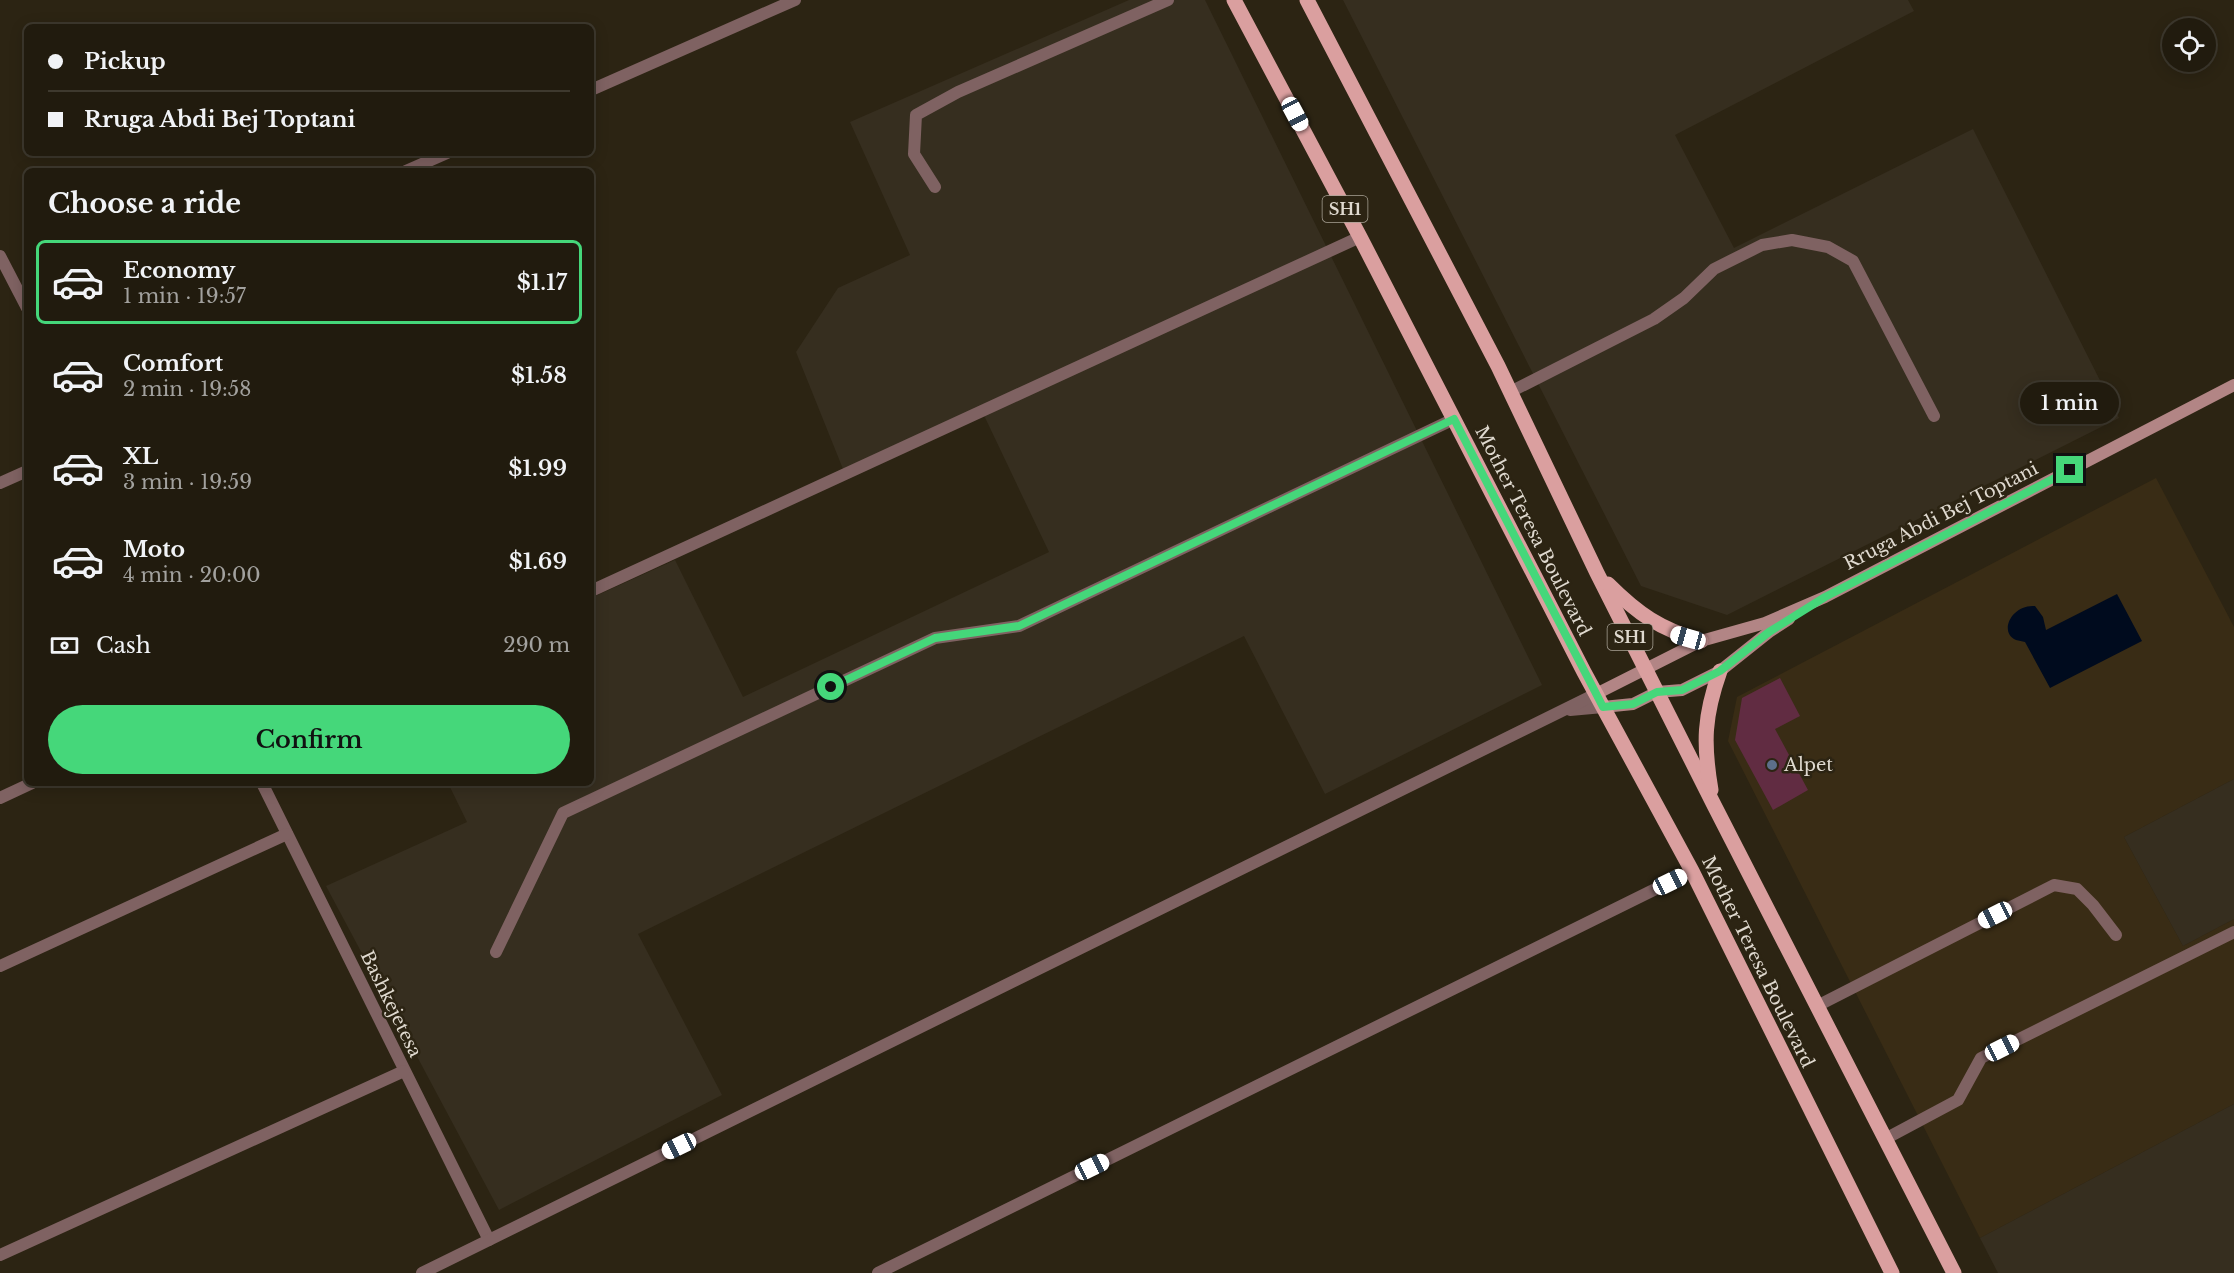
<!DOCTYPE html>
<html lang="en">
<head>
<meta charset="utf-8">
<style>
	body { margin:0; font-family:"Libre Baskerville",serif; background:#2d281c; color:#f1f3f6; height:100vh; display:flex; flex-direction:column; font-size:22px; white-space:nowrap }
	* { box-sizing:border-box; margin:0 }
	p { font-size:20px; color:#a2a19e }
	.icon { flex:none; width:33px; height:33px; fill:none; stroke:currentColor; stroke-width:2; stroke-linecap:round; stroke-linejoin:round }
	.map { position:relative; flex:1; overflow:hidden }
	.side { position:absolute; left:24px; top:168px; width:570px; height:618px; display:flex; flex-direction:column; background:#211b0e; border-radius:9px; box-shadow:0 3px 15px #0003,0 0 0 2px #3e392e }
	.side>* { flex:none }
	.top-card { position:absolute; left:24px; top:24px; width:570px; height:132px; border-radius:9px; box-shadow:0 3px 15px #0003,0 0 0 2px #3e392e; display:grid; align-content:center; height:132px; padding:0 24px; background:#211b0e }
	.controls { position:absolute; left:2162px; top:18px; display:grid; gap:12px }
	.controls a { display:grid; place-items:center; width:54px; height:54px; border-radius:50%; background:#211b0e; box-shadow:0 3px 15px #0003,0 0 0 2px #3e392e; font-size:30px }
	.end { position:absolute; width:27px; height:27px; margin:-14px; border:8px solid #45d77a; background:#111; box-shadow:0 0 0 3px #111 }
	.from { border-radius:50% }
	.bubble { position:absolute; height:42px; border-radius:21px; background:#211b0e; box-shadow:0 3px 15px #0003,0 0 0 2px #3e392e; font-size:20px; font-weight:600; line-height:42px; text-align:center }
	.car { position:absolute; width:18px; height:36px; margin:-18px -9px; border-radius:8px; box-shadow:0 0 4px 2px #0007; background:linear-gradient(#fff 24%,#345 0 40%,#fff 0 76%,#345 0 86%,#fff 0) }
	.top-card b { display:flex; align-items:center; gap:21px; height:57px; font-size:22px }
	.top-card b+b { border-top:2px solid #3e392e }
	.top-card i { width:15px; height:15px; background:#f1f3f6 }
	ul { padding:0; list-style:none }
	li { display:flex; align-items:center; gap:18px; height:84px; margin:0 12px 9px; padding:0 12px; border:3px solid transparent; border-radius:9px }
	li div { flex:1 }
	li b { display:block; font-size:22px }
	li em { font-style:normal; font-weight:600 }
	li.active { border-color:#45d77a }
	li>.icon { width:54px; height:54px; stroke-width:1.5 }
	h2 { padding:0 24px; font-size:27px; line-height:72px }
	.pay { display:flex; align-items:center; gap:15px; height:66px; padding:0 24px; font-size:22px }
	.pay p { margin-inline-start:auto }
	.cta { display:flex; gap:12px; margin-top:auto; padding:12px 24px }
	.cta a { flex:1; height:69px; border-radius:36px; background:#45d77a; color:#111; font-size:24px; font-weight:600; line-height:69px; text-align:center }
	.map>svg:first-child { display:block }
</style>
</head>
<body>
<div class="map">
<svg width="2234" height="1273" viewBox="0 0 2234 1273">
	<rect width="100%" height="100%" fill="#2c2413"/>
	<path fill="#392c15" d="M 2156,478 L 2234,627 L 2234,779 L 2124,837 L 2183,946 L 2234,919 L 2234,1104 L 1980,1238 L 1728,741 L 1737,697 Z"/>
	<g fill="#362e1f">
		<path d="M 1129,0 L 1205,0 L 1542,685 L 1325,794 L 1244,636 L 638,934 L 722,1095 L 499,1210 L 326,886 L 467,822 L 448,783 L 591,783 L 591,598 L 675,560 L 743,697 L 1049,552 L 980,407 L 843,469 L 796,352 L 838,288 L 910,255 L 850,122 Z"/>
		<path d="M 1343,0 L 1908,0 L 1914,11 L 1675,135 L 1734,248 L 1973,129 L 2119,418 L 1727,615 L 1641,586 Z"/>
		<path d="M 2234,779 L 2234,919 L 2183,946 L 2124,837 Z"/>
		<path d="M 2234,1104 L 2234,1273 L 1998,1273 L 1980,1238 Z"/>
	</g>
	<path fill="#000b1e" d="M 2117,594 L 2142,641 L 2050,688 L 2025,642 C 2022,641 2019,641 2016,640 C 1998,632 2012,604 2035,606 L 2043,617 L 2046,630 Z"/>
	<path fill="#612c42" d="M 1780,678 L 1800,716 L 1775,729 L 1808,790 L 1773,810 L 1735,740 L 1742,698 Z"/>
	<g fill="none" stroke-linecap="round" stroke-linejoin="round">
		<g stroke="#7f6262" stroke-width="12">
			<path d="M 935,187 L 914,154 L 916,115 L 958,92 L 1168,0"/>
			<path d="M 1510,392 L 1654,319 L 1684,298 L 1714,269 L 1762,245 L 1792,240 L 1828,247 L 1853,261 L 1934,416"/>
			<path d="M 496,952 L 563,813 L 935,638 L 1019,626 L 1454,419"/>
			<path d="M 1817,1006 L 2054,885 L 2077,889 L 2093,905 L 2116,935"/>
			<path d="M 1885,1139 L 1958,1100 L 1981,1058 L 2234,932"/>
		</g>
		<g stroke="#7f6262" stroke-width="12">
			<path d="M 591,90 L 795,0"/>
			<path d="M 406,171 L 447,153"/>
			<path d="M 0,256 L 27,308"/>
			<path d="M 0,483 L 27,471"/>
			<path d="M 591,591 L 1360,237"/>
			<path d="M 1570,710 L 1603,707"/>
			<path d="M 262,783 L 489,1240"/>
			<path d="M 0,798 L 32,783"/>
			<path d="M 0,966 L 287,834"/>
			<path d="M 0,1255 L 404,1071"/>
			<path d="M 422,1273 L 1596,694"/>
			<path d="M 878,1273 L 1692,871"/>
		</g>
		<g stroke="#b28585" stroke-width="12">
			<path d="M 1596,694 L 1701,641 L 1765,623 L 1825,597 L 2234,385"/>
			<path d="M 1603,707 L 1633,704 L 1657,692 L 1682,690 L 1720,671 L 1769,632 L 1789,619"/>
		</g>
		<g stroke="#da9f9f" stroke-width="15">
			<path d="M 1234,0 L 1360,237 L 1584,672 L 1692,871 L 1892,1273"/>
			<path d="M 1307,0 L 1498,366 L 1597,573 L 1714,805 L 1954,1273"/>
			<path d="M 1608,584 C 1638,614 1660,629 1701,641"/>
			<path d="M 1711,790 C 1703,743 1704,716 1720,671"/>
		</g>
	</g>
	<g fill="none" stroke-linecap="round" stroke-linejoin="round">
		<path stroke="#45d77a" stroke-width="8" d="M 831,687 L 935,638 L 1019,626 L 1454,419 L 1603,707 L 1633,704 L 1657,692 L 1682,690 L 1720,671 L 1769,632 L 1825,597 L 2070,470"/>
	</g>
	<circle fill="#5c6f8a" stroke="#2c2413" stroke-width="2" cx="1772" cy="765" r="6"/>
	<g text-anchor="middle" stroke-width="5" stroke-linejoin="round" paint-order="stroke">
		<g fill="#2c2413" stroke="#a9a397" stroke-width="1.5">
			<rect x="1322.5" y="196" width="45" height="26" rx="4.5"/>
			<rect x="1607.5" y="624" width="45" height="26" rx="4.5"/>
		</g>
		<g font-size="16" font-weight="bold" fill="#dfd9cf">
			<text x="1345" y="215">SH1</text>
			<text x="1630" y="643">SH1</text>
		</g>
		<g font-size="18" fill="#dfd9cf" stroke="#2c2413">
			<text transform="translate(1941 516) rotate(-27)" y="6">Rruga Abdi Bej Toptani</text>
			<text transform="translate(1533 531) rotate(63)" y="6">Mother Teresa Boulevard</text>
			<text transform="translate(1758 962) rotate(64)" y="6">Mother Teresa Boulevard</text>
			<text transform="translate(391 1004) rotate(64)" y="6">Bashkejetesa</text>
		</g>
		<g font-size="18" fill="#dfd9cf" stroke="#2c2413" text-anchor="start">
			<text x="1784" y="771">Alpet</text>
		</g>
	</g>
</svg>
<div class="controls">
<a><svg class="icon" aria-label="locate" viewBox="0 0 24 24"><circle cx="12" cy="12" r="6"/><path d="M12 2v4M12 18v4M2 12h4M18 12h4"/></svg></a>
</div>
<i class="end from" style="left:831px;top:687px"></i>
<i class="end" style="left:2070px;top:470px"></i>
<div class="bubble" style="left:2020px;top:382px;width:99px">1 min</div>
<i class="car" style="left:1295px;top:114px;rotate:152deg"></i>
<i class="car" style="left:1688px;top:638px;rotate:286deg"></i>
<i class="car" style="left:1670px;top:882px;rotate:64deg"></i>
<i class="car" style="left:1995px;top:915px;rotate:243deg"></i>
<i class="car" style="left:2002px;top:1048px;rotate:63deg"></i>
<i class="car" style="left:679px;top:1146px;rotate:244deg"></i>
<i class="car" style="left:1092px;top:1167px;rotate:64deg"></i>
<div class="top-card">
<b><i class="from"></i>Pickup</b>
<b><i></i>Rruga Abdi Bej Toptani</b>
</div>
<section class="side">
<h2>Choose a ride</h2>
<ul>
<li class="active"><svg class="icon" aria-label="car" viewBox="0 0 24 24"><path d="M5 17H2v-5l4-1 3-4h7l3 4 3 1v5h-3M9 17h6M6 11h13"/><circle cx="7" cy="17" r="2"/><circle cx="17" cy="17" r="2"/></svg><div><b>Economy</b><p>1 min · 19:57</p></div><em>$1.17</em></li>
<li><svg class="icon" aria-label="car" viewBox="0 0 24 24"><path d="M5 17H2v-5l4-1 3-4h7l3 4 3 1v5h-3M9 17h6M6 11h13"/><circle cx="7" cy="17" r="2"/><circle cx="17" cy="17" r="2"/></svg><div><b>Comfort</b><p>2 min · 19:58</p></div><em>$1.58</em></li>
<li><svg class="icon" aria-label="car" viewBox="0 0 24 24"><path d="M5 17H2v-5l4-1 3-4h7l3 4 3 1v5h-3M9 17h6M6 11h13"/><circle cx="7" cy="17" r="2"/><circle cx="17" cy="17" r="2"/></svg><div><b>XL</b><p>3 min · 19:59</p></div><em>$1.99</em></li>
<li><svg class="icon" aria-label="car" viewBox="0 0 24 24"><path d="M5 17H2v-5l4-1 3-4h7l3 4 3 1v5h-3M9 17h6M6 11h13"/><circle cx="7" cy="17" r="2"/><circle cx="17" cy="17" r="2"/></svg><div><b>Moto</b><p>4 min · 20:00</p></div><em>$1.69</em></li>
</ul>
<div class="pay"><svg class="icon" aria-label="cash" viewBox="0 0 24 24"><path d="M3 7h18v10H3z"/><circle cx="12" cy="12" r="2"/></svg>Cash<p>290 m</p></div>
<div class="cta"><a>Confirm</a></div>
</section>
</div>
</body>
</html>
